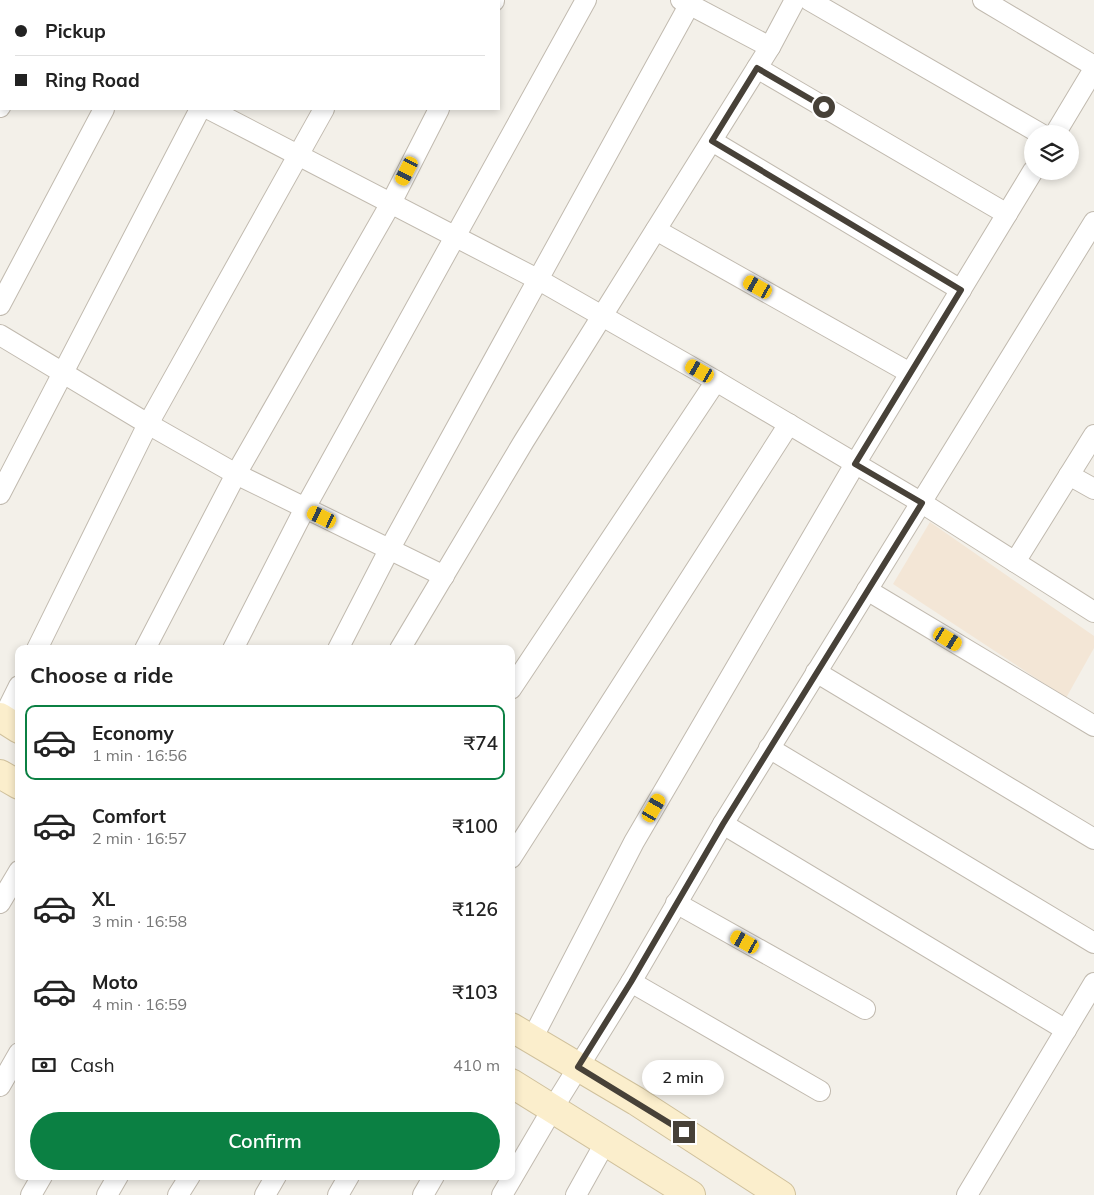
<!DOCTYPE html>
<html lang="en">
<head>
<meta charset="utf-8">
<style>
	body { margin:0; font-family:Mulish,sans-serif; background:#f2f2f2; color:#222; height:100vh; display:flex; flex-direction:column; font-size:19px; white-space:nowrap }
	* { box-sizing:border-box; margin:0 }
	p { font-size:16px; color:#767676 }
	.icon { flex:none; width:28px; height:28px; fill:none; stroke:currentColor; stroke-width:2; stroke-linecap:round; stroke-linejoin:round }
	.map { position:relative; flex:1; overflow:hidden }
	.details { position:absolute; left:15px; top:645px; width:500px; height:535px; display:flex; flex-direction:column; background:#fff; border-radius:10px; box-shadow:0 2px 8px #0003 }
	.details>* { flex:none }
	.top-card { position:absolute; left:0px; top:0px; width:500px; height:110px; box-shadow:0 2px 8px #0003; display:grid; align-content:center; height:110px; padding:0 15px; background:#fff }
	.buttons { position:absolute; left:1024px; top:125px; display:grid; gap:10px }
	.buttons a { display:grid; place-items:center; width:55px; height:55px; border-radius:50%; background:#fff; box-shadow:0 2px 8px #0003; font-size:25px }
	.end { position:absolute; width:22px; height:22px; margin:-11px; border:6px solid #474138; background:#fff; box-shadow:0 0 0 2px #fff }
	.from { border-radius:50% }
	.bubble { position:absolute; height:35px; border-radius:18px; background:#fff; box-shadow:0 2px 8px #0003; font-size:16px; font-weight:600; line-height:35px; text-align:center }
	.car { position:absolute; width:15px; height:30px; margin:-15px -8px; border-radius:6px; box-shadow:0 0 4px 1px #0007; background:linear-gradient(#f5c518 24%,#345 0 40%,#f5c518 0 76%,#345 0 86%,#f5c518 0) }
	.top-card b { display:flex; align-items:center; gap:18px; height:48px; font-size:19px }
	.top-card b+b { border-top:1px solid #e0e0e0 }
	.top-card i { width:12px; height:12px; background:#222 }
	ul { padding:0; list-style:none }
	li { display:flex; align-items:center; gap:15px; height:75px; margin:0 10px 8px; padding:0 5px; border:2px solid transparent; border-radius:10px }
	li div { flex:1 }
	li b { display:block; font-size:19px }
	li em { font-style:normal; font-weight:600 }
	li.selected { border-color:#0b8043 }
	li>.icon { width:45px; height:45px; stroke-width:1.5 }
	h2 { padding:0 15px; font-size:22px; line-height:60px }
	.pay { display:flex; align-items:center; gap:12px; height:55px; padding:0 15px; font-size:19px }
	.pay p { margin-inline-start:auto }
	.primary-button { display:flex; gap:10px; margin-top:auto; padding:10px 15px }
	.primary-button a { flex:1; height:58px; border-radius:30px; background:#0b8043; color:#fff; font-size:20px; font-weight:600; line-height:58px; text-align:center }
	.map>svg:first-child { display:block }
</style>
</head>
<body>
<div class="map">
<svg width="1094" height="1195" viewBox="0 0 1094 1195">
	<rect width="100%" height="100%" fill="#f3f0e9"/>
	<path fill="#f3e6d6" d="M 930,522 L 1094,636 L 1094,648 L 1066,698 L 893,584 Z"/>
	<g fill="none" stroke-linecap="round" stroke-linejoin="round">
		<defs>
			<g id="minor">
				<path d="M 681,0 L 770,47"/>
				<path d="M 809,0 L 1041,134"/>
				<path d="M 983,0 L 1094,66"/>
				<path d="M 56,1 L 56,0"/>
				<path d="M 160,1 L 161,0"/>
				<path d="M 256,1 L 256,0"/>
				<path d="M 380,1 L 381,0"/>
				<path d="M 494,1 L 494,0"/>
				<path d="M 0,3 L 1,3"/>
				<path d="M 757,68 L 1007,214"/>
				<path d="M 0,107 L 1,105"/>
				<path d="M 209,109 L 539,280 L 716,381 L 922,503 L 1094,612"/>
				<path d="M 1055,134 L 1094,69"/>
				<path d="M 712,141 L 961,290"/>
				<path d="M 656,230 L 910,373"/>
				<path d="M 0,305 L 104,109"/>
				<path d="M 0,335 L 148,424 L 236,474 L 444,576"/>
				<path d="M 1069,475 L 1094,489"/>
				<path d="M 0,494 L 200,109"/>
				<path d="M 1015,562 L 1094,435"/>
				<path d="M 867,590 L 1094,726"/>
				<path d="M 37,649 L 148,424 L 324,109"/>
				<path d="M 145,649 L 236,474 L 391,203 L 439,109"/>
				<path d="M 233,649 L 305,508 L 586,0"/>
				<path d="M 338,649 L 389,550 L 692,0"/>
				<path d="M 400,649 L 524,441 L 770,47 L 795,0"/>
				<path d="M 816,672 L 1094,839"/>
				<path d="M 511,689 L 716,381"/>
				<path d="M 3,718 L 19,686"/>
				<path d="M 769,748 L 1094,943"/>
				<path d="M 723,824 L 1066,1030"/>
				<path d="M 511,858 L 789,424"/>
				<path d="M 0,903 L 19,871"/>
				<path d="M 676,903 L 865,1009"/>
				<path d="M 631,982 L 820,1091"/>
				<path d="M 532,1039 L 634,842 L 855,464 L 1033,171"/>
				<path d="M 0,1086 L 19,1053"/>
				<path d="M 31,1195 L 42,1176"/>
				<path d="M 107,1195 L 118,1176"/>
				<path d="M 178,1195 L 190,1176"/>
				<path d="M 265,1195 L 276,1176"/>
				<path d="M 338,1195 L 349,1176"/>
				<path d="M 423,1195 L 434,1176"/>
				<path d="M 502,1195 L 553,1108 L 631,982 L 723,824 L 1094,222"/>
				<path d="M 576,1195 L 605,1143"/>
				<path d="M 967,1195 L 1094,983"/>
			</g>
			<g id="secondary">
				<path d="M 0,717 L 19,729"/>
				<path d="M 0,774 L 19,785"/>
				<path d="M 511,1027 L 636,1101 L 781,1195"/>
				<path d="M 511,1083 L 691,1195"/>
			</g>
		</defs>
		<use href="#minor" stroke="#c1baaf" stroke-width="22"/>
		<use href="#secondary" stroke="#d0c19c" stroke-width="30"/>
		<use href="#minor" stroke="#fff" stroke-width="20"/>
		<use href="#secondary" stroke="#fbeecc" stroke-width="28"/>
	</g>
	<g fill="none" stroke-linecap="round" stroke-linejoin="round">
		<path stroke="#474138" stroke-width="6" d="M 684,1132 L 578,1067 L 631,982 L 723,824 L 922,503 L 855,464 L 961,290 L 712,141 L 757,68 L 824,107"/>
	</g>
</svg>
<div class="buttons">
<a><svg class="icon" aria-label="layers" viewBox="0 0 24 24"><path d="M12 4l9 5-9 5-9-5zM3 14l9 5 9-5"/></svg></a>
</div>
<i class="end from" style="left:824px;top:107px"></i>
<i class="end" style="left:684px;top:1132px"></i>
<div class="bubble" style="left:642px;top:1060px;width:82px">2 min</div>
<i class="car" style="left:407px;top:171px;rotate:207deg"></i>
<i class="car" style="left:758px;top:287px;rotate:299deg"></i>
<i class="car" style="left:700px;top:371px;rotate:300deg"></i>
<i class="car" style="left:322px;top:517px;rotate:296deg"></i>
<i class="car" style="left:948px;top:639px;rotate:121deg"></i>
<i class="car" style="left:654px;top:808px;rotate:30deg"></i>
<i class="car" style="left:745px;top:942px;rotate:299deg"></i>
<div class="top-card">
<b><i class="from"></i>Pickup</b>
<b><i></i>Ring Road</b>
</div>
<section class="details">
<h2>Choose a ride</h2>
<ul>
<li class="selected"><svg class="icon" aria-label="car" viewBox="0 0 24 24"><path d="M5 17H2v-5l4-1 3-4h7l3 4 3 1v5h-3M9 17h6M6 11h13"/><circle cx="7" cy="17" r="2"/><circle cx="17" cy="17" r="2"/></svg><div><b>Economy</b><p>1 min · 16:56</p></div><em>₹74</em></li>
<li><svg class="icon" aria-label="car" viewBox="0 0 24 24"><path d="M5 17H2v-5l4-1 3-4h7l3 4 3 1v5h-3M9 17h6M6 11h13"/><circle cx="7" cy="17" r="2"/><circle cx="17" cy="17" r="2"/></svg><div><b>Comfort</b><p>2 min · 16:57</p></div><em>₹100</em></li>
<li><svg class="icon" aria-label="car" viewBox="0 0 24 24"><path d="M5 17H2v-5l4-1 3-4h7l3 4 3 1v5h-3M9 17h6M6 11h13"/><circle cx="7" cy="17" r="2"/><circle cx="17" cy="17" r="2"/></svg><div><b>XL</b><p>3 min · 16:58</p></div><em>₹126</em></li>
<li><svg class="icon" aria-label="car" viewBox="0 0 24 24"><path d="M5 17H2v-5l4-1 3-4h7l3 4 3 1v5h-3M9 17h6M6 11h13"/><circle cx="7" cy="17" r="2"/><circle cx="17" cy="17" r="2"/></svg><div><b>Moto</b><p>4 min · 16:59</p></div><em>₹103</em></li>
</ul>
<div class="pay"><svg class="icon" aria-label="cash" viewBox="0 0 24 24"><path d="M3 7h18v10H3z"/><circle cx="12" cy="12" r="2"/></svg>Cash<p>410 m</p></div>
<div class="primary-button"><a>Confirm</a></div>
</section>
</div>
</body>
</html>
